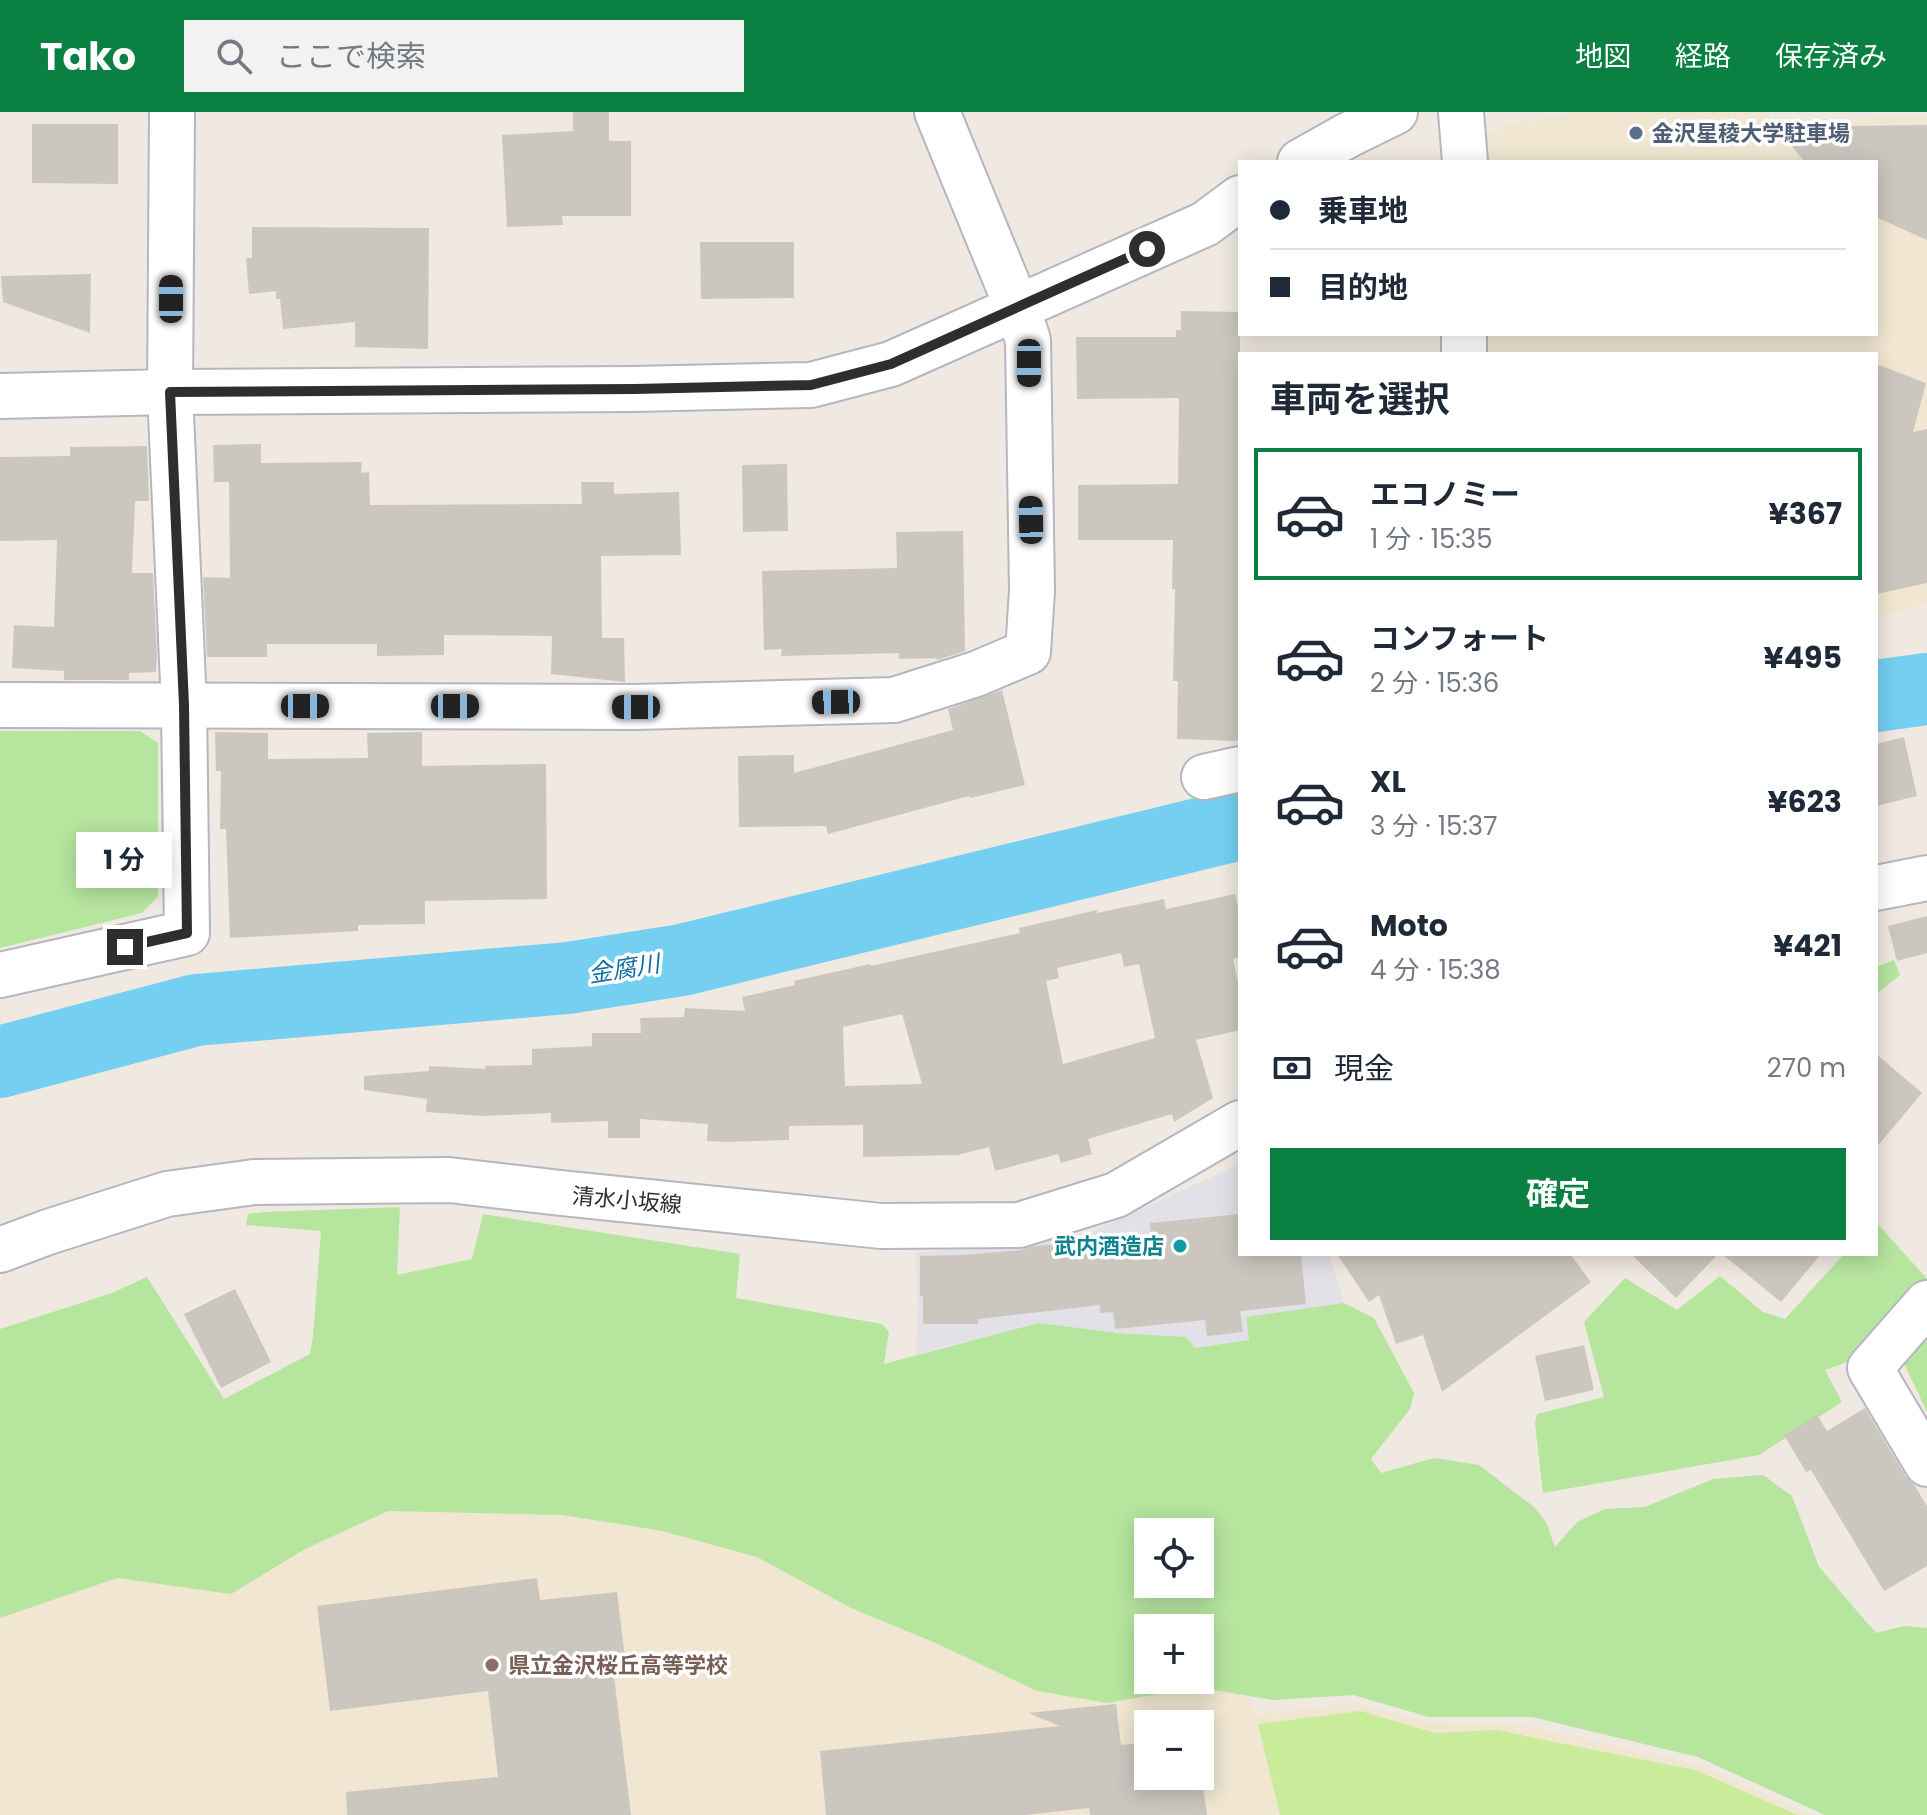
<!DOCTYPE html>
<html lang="ja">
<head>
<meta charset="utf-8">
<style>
	body { margin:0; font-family:Poppins,"Noto Sans JP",sans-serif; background:#f2f2f3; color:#1f2937; height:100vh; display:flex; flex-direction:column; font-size:30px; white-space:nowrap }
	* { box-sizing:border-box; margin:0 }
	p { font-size:26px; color:#747a83 }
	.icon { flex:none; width:44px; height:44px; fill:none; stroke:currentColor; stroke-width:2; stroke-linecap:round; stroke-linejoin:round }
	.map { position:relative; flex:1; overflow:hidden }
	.sheet { position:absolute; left:1238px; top:240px; width:640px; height:904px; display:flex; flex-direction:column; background:#fff; border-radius:0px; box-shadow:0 4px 20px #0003 }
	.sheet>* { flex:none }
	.guide { position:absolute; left:1238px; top:48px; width:640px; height:176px; border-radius:0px; box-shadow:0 4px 20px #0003; display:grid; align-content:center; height:176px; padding:0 32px; background:#fff }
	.fabs { position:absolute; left:1134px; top:1406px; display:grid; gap:16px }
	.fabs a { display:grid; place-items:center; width:80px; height:80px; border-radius:0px; background:#fff; box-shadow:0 4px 20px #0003; font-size:40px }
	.end { position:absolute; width:36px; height:36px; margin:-18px; border:10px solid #2e2e2e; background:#fff; box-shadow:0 0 0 4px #fff }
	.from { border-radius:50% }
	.bubble { position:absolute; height:56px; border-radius:0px; background:#fff; box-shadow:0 4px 20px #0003; font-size:26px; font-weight:700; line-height:56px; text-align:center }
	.car { position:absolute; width:24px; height:48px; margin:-24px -12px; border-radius:10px; box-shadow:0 0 6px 2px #0007; background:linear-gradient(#222 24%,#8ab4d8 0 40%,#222 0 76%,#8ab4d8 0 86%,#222 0) }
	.guide b { display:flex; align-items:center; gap:28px; height:76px; font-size:30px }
	.guide b+b { border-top:2px solid #e0e1e3 }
	.guide i { width:20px; height:20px; background:#1f2937 }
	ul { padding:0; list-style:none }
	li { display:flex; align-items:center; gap:24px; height:132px; margin:0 16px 12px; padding:0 16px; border:4px solid transparent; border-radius:0px }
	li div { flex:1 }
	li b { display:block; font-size:30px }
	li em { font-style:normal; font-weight:700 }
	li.on { border-color:#0b8043 }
	li>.icon { width:72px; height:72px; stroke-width:1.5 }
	h2 { padding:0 32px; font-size:36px; line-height:96px }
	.pay { display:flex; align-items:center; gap:20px; height:88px; padding:0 32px; font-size:30px }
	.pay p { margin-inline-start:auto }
	.cta { display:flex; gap:16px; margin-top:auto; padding:16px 32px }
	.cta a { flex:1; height:92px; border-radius:0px; background:#0b8043; color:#fff; font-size:32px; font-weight:700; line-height:92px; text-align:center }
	header { display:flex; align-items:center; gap:48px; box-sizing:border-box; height:112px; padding:0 40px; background:#0b8043; color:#fff }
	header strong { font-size:38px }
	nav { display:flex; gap:44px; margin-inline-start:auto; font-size:28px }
	.search { width:560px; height:72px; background:#f2f2f3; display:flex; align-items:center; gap:20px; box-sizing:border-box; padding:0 28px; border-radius:0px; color:#747a83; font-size:30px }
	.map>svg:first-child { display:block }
</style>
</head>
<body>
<header>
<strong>Tako</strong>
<div class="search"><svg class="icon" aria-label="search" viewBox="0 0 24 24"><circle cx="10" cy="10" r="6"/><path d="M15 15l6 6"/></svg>ここで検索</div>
<nav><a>地図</a><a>経路</a><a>保存済み</a></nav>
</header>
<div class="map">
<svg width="1927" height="1703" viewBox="0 0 1927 1703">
	<rect width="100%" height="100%" fill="#efe9e1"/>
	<path fill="#e3e1e8" d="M 1240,1052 L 1240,1142 L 1329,1142 L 1344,1191 L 1247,1205 L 1249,1228 L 1195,1236 L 1186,1225 L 1117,1221 L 962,1230 L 916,1243 L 918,1191 L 916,1141 L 1088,1121 Z"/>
	<g fill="#f0e6d1" fill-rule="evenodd">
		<path d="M 1576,0 L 1765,0 L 1772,8 L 1927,5 L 1927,493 L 1876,504 L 1876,242 L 1483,242 L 1483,222 L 1876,222 L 1876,50 L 1484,50 L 1485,24 L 1502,14 Z"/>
		<path d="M 388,1399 L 563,1403 L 662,1419 L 757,1445 L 851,1496 L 938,1532 L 1108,1591 L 1196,1575 L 1250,1584 L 1255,1603 L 1357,1591 L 1425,1610 L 1511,1611 L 1695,1651 L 1812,1703 L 0,1703 L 0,1506 L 117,1466 L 231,1482 L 305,1437 ZM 1148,1612 L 1200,1612 L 1200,1664 L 1148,1664 Z"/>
	</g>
	<g fill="#b6e59e" fill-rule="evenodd">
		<path d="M 0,619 L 140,619 L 158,631 L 158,784 L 142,801 L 0,836 Z"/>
		<path d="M 1894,848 L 1900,863 L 1876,882 L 1876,855 Z"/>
		<path d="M 400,1095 L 397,1163 L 472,1147 L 483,1102 L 740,1142 L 736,1186 L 882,1212 L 889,1220 L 884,1252 L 1039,1211 L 1117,1221 L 1186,1225 L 1195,1236 L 1249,1228 L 1246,1205 L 1344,1191 L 1374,1206 L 1414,1281 L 1410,1297 L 1371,1347 L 1381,1361 L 1434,1346 L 1479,1353 L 1534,1395 L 1546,1410 L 1555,1435 L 1577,1410 L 1605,1397 L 1645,1395 L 1713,1367 L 1763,1363 L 1792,1384 L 1819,1455 L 1876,1521 L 1904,1514 L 1927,1516 L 1927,1703 L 1825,1703 L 1698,1645 L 1532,1605 L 1429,1605 L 1353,1583 L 1273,1588 L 1196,1575 L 1108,1591 L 1037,1579 L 938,1532 L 851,1496 L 757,1445 L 662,1419 L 563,1403 L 388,1399 L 305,1437 L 231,1482 L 117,1466 L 0,1506 L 0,1217 L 112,1181 L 147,1165 L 224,1287 L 310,1242 L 313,1225 L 321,1119 L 246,1113 L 248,1102 L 264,1100 ZM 1148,1420 L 1200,1420 L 1200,1472 L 1148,1472 ZM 1200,1516 L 1200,1568 L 1148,1568 L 1148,1516 Z"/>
		<path d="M 1876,1110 L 1927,1167 L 1856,1247 L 1825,1258 L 1842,1290 L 1759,1343 L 1543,1381 L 1535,1311 L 1537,1302 L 1604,1285 L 1584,1210 L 1625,1166 L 1677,1198 L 1720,1164 L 1763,1200 L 1785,1207 L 1844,1142 L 1876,1142 Z"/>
		<path d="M 1927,1223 L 1927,1300 L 1904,1251 Z"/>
	</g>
	<path fill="#c9ec9a" d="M 1360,1599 L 1436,1621 L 1496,1618 L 1695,1658 L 1798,1703 L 1280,1703 L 1258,1612 Z"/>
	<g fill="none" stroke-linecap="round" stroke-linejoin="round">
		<g stroke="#75cff0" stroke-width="72">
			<path d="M 1876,584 L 1927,577"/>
			<path d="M 0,950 L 196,898 L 568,866 L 682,848 L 1240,712"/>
		</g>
	</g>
	<g fill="#cbc7bf" fill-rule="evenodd">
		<path d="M 573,0 L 609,0 L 609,29 L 631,29 L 631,104 L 562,104 L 563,113 L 507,115 L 502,23 L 573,19 Z"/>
		<path d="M 32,12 L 118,12 L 118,72 L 32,71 Z"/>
		<path d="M 1927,13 L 1927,128 L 1876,105 L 1876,50 L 1805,50 L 1775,15 Z"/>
		<path d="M 252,115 L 429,116 L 428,237 L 355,235 L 355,210 L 283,217 L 280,187 L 276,187 L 276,179 L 249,182 L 246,146 L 252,146 Z"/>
		<path d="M 700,130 L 794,130 L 794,186 L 701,187 Z"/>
		<path d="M 91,162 L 90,221 L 3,190 L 1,164 Z"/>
		<path d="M 1181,199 L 1240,200 L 1240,629 L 1177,627 L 1178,569 L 1173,569 L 1175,477 L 1172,477 L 1173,428 L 1078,428 L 1078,373 L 1178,372 L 1179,286 L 1077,287 L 1076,225 L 1176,225 L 1176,218 L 1181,218 Z"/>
		<path d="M 1876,252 L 1926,271 L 1913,320 L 1927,317 L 1927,471 L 1876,482 Z"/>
		<path d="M 261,332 L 261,351 L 362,350 L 361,361 L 369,360 L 370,393 L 582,392 L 581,370 L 614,370 L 614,382 L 679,380 L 681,443 L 601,444 L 602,526 L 624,526 L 625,570 L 551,562 L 552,524 L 444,523 L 444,543 L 377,544 L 377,532 L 267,532 L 267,545 L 207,545 L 203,465 L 230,466 L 229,370 L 214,370 L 213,333 Z"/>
		<path d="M 147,334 L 149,389 L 135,389 L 132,461 L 153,461 L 157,544 L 156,560 L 129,561 L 129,568 L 64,568 L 64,559 L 12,556 L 14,513 L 54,515 L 57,428 L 0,429 L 0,345 L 70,344 L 70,335 Z"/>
		<path d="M 787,352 L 788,419 L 743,420 L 742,353 Z"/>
		<path d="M 963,419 L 965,539 L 937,548 L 936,546 L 899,547 L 899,541 L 781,544 L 782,537 L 764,538 L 762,459 L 897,456 L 896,420 Z"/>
		<path d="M 1002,578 L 1025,673 L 970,686 L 969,684 L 828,722 L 826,714 L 739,715 L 738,644 L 794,643 L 794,661 L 953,618 L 948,597 Z"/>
		<path d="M 215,620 L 268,621 L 268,647 L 368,646 L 367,621 L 422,620 L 422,654 L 546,652 L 547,787 L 425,789 L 425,812 L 358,813 L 358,819 L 230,826 L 226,717 L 220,717 L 221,659 L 216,659 Z"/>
		<path d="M 1904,625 L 1917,684 L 1876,694 L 1876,632 Z"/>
		<path d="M 1235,782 L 1240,803 L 1240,845 L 1233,847 L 1240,880 L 1240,918 L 1196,928 L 1213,986 L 1174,1010 L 1172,1002 L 1088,1027 L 1092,1042 L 1061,1051 L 1058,1042 L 995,1059 L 989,1035 L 958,1043 L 863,1045 L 863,1013 L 789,1014 L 789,1028 L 725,1030 L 707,1029 L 708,1012 L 640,1007 L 640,1026 L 608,1026 L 608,1009 L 551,1011 L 551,1001 L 484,1004 L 426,1000 L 427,987 L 364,978 L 364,964 L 429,959 L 429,954 L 485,957 L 485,954 L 532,953 L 532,937 L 592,934 L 592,921 L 641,921 L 640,906 L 684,905 L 685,896 L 745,899 L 742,885 L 795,873 L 794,869 L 870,852 L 870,854 L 1020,821 L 1019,816 L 1097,798 L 1097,801 L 1164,787 L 1166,797 ZM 1121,841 L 1124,855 L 1139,852 L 1155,926 L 1063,952 L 1046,869 L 1059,866 L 1057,856 ZM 902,902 L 922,972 L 845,974 L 843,915 Z"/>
		<path d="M 1927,804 L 1927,841 L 1897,849 L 1888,814 Z"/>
		<path d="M 1876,942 L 1922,981 L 1876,1036 Z"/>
		<path d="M 1240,1102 L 1240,1142 L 1301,1142 L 1306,1192 L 1240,1199 L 1243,1220 L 1207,1224 L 1205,1208 L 1115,1217 L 1113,1200 L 1100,1201 L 1100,1193 L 978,1207 L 978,1212 L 923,1212 L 923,1185 L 920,1184 L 920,1144 L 962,1143 L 1020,1138 L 1035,1134 L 1151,1122 L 1150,1111 Z"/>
		<path d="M 1337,1142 L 1570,1142 L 1591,1170 L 1442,1280 L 1423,1223 L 1396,1232 L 1379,1183 L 1369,1190 Z"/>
		<path d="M 1631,1142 L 1718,1142 L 1676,1186 Z"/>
		<path d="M 1722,1142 L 1821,1142 L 1781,1190 Z"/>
		<path d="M 235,1177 L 271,1250 L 221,1276 L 184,1202 Z"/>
		<path d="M 1584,1233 L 1594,1278 L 1545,1289 L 1535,1244 Z"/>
		<path d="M 1865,1296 L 1906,1365 L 1915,1374 L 1927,1394 L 1927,1454 L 1884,1479 L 1811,1358 L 1806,1360 L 1784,1323 L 1817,1303 L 1827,1319 Z"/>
		<path d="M 537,1466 L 540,1488 L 617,1480 L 626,1555 L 613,1556 L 631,1703 L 347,1703 L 346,1680 L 498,1665 L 488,1579 L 330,1599 L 317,1494 Z"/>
		<path d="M 1116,1592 L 1121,1633 L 1148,1630 L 1148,1664 L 1200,1664 L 1200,1651 L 1207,1703 L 1090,1703 L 1089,1696 L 1025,1703 L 826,1703 L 820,1639 L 1060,1614 L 1028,1601 Z"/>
	</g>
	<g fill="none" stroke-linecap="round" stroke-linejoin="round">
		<defs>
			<g id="minor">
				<path d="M 1461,0 L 1465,50"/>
				<path d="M 1464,242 L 1464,222"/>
				<path d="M 0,593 L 636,595 L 894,588 L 976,562 L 1028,540 L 1032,479 L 1028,228 L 1017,195 L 937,0"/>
				<path d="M 1204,665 L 1240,657"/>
				<path d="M 0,863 L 187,821 L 184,593 L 170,280 L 172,0"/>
				<path d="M 1927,1191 L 1870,1256 L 1927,1352"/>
			</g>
			<g id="tertiary">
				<path d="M 1300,50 L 1348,23 L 1395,0"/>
				<path d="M 0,284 L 170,280 L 635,277 L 811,273 L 891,252 L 1205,112 L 1240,86"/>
			</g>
			<g id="secondary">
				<path d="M 1876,776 L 1927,766"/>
				<path d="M 0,1138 L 48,1120 L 167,1082 L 254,1070 L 449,1068 L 561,1081 L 881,1114 L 1019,1113 L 1116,1083 L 1240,1011"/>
			</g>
		</defs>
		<use href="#minor" stroke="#b4b7c1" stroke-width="48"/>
		<use href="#tertiary" stroke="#b4b7c1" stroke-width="48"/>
		<use href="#secondary" stroke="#b4b7c1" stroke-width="48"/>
		<use href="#minor" stroke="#fff" stroke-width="44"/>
		<use href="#tertiary" stroke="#fff" stroke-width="44"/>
		<use href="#secondary" stroke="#fff" stroke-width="44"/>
	</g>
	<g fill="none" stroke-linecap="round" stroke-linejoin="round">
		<path stroke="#2e2e2e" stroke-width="10" d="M 125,835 L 187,821 L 184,593 L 170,280 L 635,277 L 811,273 L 891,252 L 1147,137"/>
	</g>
	<circle fill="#5c6f8a" stroke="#fff" stroke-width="3" cx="1636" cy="21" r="8"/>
	<circle fill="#0f9aa8" stroke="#fff" stroke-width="3" cx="1180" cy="1134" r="8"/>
	<circle fill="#8d6e63" stroke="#fff" stroke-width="3" cx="492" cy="1553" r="8"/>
	<g text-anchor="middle" stroke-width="7" stroke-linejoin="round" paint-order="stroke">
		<g font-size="22" font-weight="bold" fill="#4e5e75" stroke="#fff" text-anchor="start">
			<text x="1652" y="29">金沢星稜大学駐車場</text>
		</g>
		<g font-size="22" fill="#2e2e2e" stroke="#fff">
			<text transform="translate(627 1088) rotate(5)" y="8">清水小坂線</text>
		</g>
		<g font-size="22" font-weight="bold" fill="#0d838f" stroke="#fff" text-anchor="end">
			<text x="1164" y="1142">武内酒造店</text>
		</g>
		<g font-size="22" font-weight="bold" fill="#785e54" stroke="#fff" text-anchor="start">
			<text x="508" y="1561">県立金沢桜丘高等学校</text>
		</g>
		<g font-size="24" font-style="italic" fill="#0d6fa3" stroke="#fff">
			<text transform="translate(624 857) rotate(-9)" y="8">金腐川</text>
		</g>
	</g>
</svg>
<div class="fabs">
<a><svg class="icon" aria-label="locate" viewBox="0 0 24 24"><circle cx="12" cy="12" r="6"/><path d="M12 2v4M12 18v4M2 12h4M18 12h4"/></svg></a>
<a>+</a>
<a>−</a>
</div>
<i class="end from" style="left:1147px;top:137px"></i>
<i class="end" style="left:125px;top:835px"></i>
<div class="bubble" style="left:76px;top:720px;width:96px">1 分</div>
<i class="car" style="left:171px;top:187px;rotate:0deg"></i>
<i class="car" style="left:1029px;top:251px;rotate:180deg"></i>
<i class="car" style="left:1031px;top:408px;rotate:359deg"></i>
<i class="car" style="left:836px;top:590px;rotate:269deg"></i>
<i class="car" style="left:305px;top:594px;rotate:90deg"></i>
<i class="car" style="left:455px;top:594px;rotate:90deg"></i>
<i class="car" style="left:636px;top:595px;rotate:270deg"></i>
<div class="guide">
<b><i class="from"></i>乗車地</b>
<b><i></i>目的地</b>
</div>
<section class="sheet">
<h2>車両を選択</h2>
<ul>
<li class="on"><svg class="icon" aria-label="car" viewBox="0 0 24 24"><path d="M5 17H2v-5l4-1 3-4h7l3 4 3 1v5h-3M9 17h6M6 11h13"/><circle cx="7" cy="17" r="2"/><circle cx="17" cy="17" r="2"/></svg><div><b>エコノミー</b><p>1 分 · 15:35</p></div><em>¥367</em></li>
<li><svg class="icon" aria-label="car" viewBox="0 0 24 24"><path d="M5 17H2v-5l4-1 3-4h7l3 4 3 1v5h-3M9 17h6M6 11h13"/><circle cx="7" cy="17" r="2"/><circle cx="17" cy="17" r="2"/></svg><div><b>コンフォート</b><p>2 分 · 15:36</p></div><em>¥495</em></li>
<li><svg class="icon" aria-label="car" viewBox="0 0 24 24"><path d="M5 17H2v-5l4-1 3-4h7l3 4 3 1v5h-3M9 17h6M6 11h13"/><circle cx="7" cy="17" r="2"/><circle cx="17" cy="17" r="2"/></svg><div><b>XL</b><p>3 分 · 15:37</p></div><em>¥623</em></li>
<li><svg class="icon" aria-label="car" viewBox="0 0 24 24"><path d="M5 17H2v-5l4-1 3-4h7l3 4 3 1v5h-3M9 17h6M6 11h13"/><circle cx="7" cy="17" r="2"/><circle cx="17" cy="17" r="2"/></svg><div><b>Moto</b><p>4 分 · 15:38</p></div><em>¥421</em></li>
</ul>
<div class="pay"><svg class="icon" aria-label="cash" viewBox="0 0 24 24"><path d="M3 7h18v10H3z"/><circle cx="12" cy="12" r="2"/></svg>現金<p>270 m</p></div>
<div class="cta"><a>確定</a></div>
</section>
</div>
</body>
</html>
